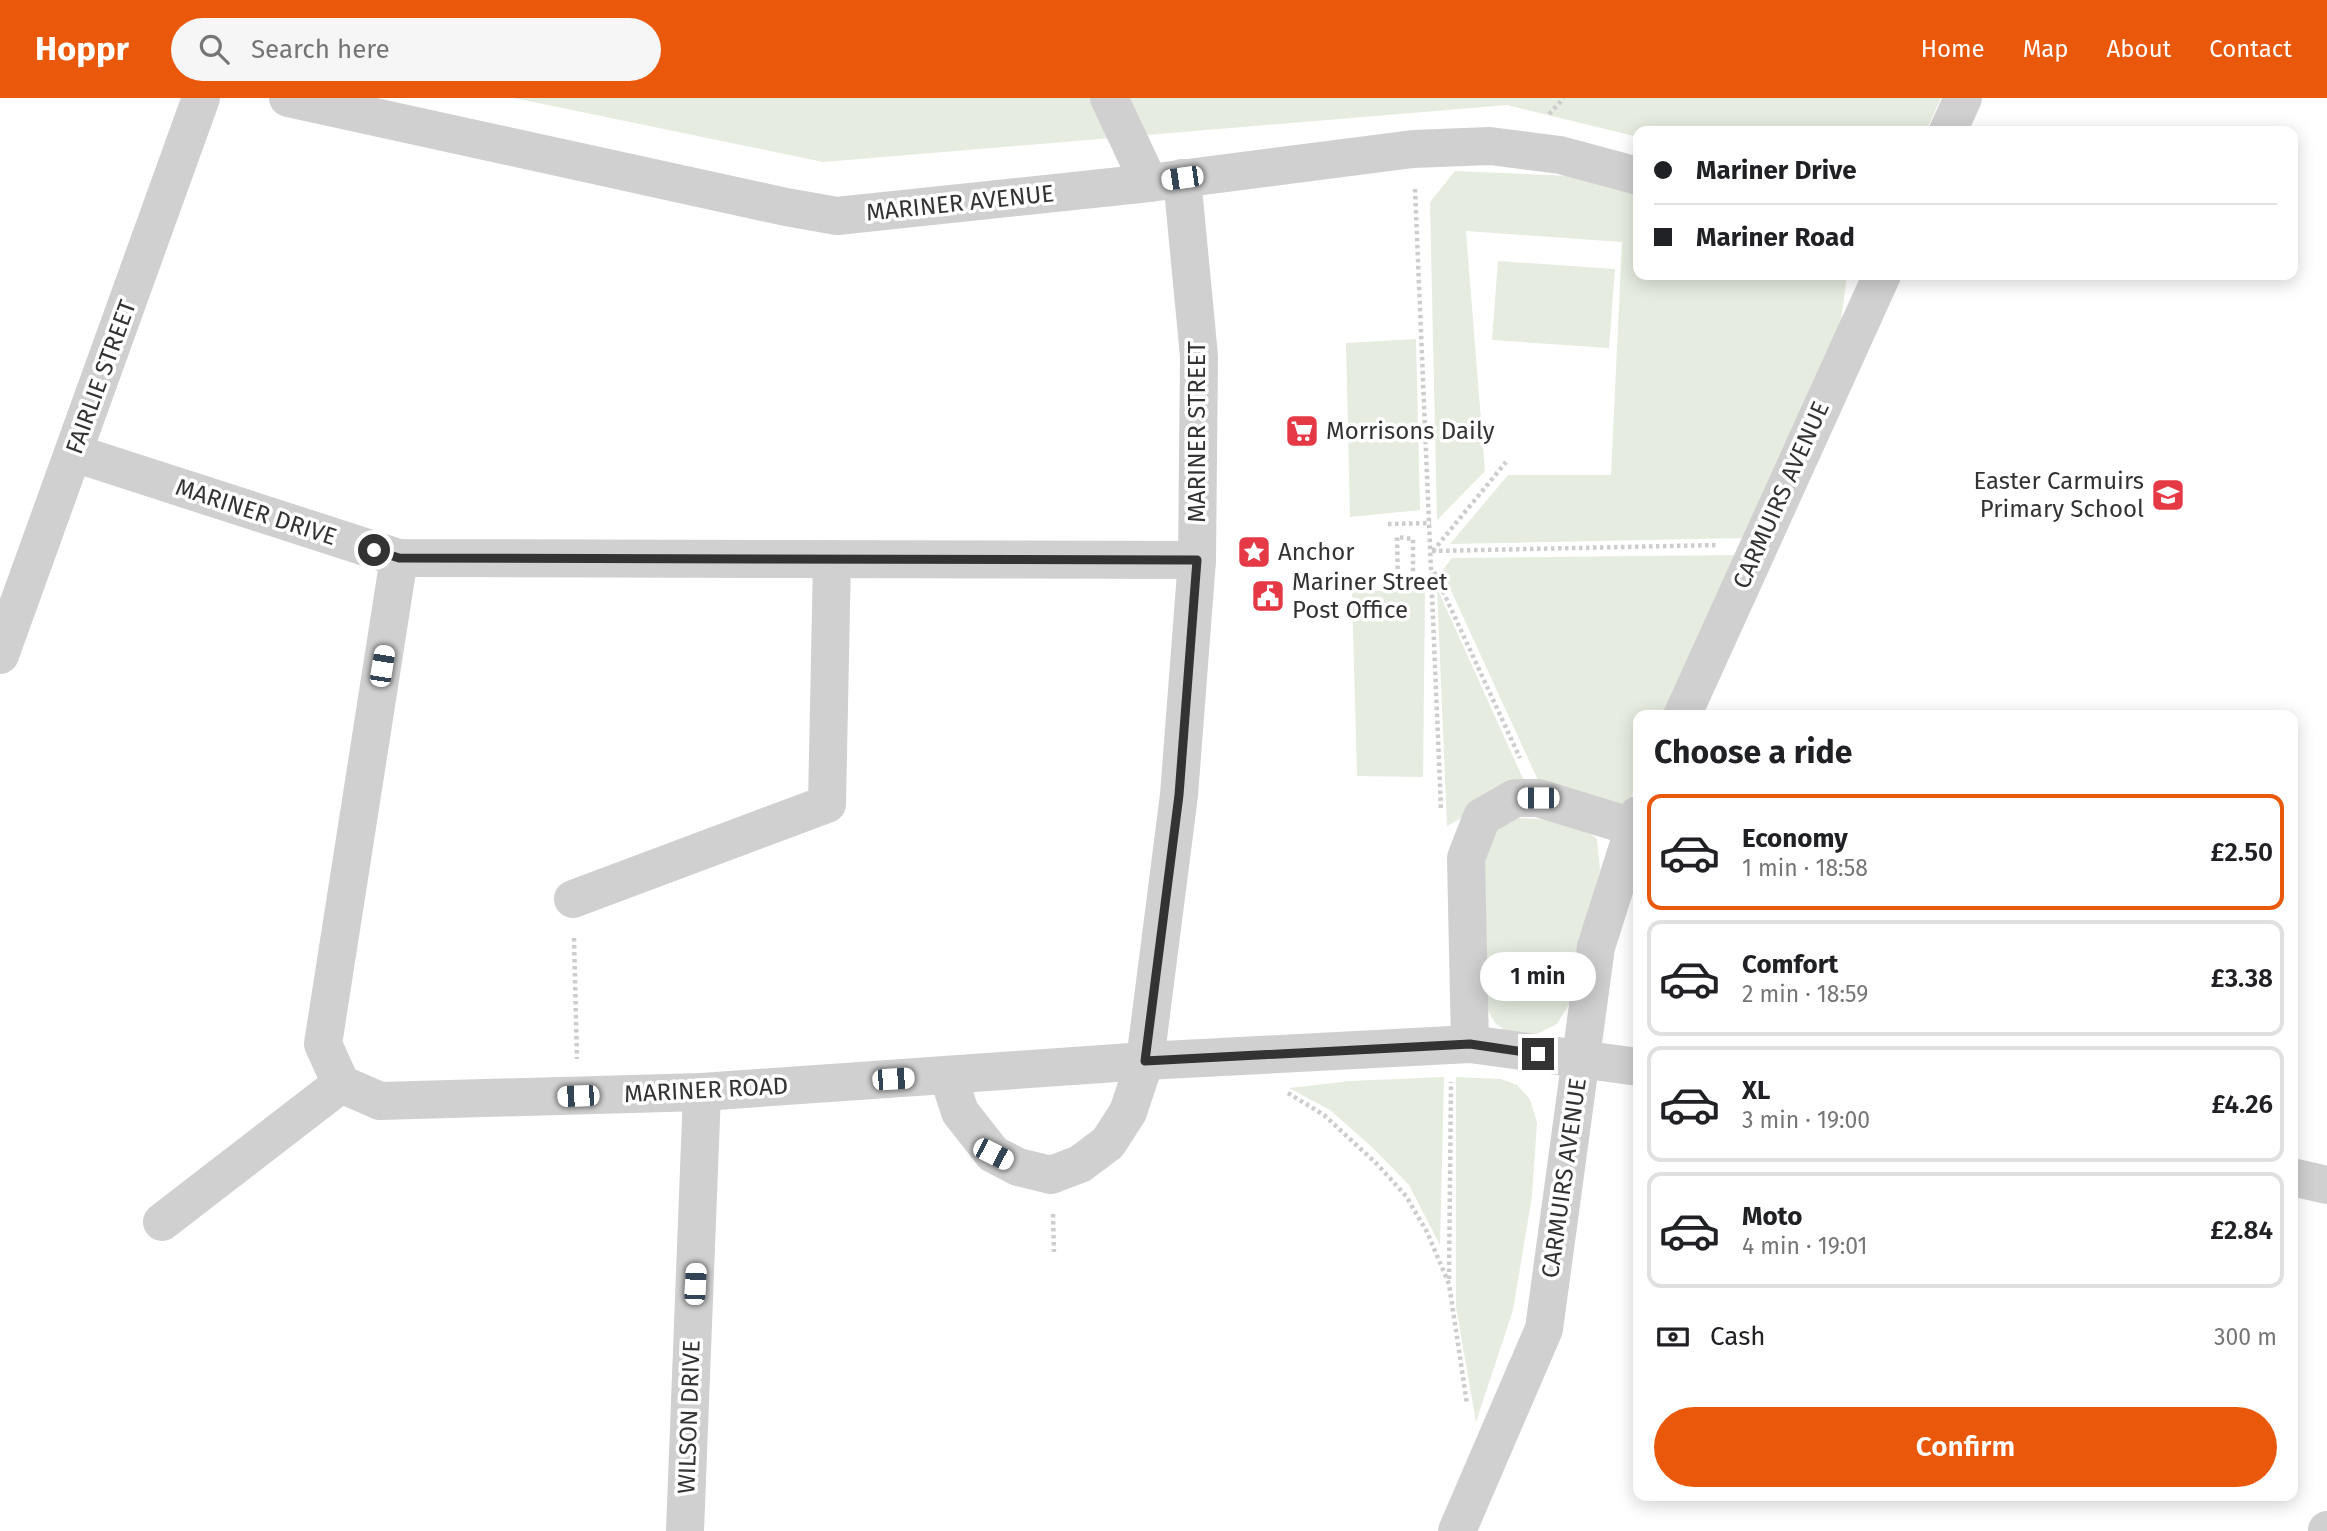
<!DOCTYPE html>
<html lang="en">
<head>
<meta charset="utf-8">
<style>
	body { margin:0; font-family:"Fira Sans",sans-serif; background:#f6f6f6; color:#202124; height:100vh; display:flex; flex-direction:column; font-size:26px; white-space:nowrap }
	* { box-sizing:border-box; margin:0 }
	p { font-size:23px; color:#757577 }
	.icon { flex:none; width:38px; height:38px; fill:none; stroke:currentColor; stroke-width:2; stroke-linecap:round; stroke-linejoin:round }
	.map { position:relative; flex:1; overflow:hidden }
	.drawer { position:absolute; left:1633px; top:612px; width:665px; height:791px; display:flex; flex-direction:column; background:#fff; border-radius:14px; box-shadow:0 4px 18px #0003 }
	.drawer>* { flex:none }
	.top-card { position:absolute; left:1633px; top:28px; width:665px; height:154px; border-radius:14px; box-shadow:0 4px 18px #0003; display:grid; align-content:center; height:154px; padding:0 21px; background:#fff }
	.end { position:absolute; width:32px; height:32px; margin:-16px; border:9px solid #333; background:#fff; box-shadow:0 0 0 4px #fff }
	.from { border-radius:50% }
	.bubble { position:absolute; height:49px; border-radius:24px; background:#fff; box-shadow:0 4px 18px #0003; font-size:23px; font-weight:600; line-height:49px; text-align:center }
	.car { position:absolute; width:21px; height:42px; margin:-21px -10px; border-radius:9px; box-shadow:0 0 5px 2px #0007; background:linear-gradient(#fff 24%,#345 0 40%,#fff 0 76%,#345 0 86%,#fff 0) }
	.top-card b { display:flex; align-items:center; gap:24px; height:66px; font-size:26px }
	.top-card b+b { border-top:2px solid #e0e0e0 }
	.top-card i { width:18px; height:18px; background:#202124 }
	ul { padding:0; list-style:none }
	li { display:flex; align-items:center; gap:21px; height:116px; margin:0 14px 10px; padding:0 7px; border:4px solid #e0e0e0; border-radius:14px }
	li div { flex:1 }
	li b { display:block; font-size:26px }
	li em { font-style:normal; font-weight:600 }
	li.current { border-color:#ea580c }
	li>.icon { width:63px; height:63px; stroke-width:1.5 }
	h2 { padding:0 21px; font-size:32px; line-height:84px }
	.pay { display:flex; align-items:center; gap:18px; height:77px; padding:0 21px; font-size:26px }
	.pay p { margin-inline-start:auto }
	.action { display:flex; gap:14px; margin-top:auto; padding:14px 21px }
	.action a { flex:1; height:80px; border-radius:42px; background:#ea580c; color:#fff; font-size:28px; font-weight:600; line-height:80px; text-align:center }
	header { display:flex; align-items:center; gap:42px; box-sizing:border-box; height:98px; padding:0 35px; background:#ea580c; color:#fff }
	header strong { font-size:33px }
	nav { display:flex; gap:38px; margin-inline-start:auto; font-size:24px }
	.search { width:490px; height:63px; background:#f6f6f6; display:flex; align-items:center; gap:18px; box-sizing:border-box; padding:0 24px; border-radius:38px; color:#757577; font-size:26px }
	.map>svg:first-child { display:block }
</style>
</head>
<body>
<header>
<strong>Hoppr</strong>
<div class="search"><svg class="icon" aria-label="search" viewBox="0 0 24 24"><circle cx="10" cy="10" r="6"/><path d="M15 15l6 6"/></svg>Search here</div>
<nav><a>Home</a><a>Map</a><a>About</a><a>Contact</a></nav>
</header>
<div class="map">
<svg width="2327" height="1433" viewBox="0 0 2327 1433">
	<rect width="100%" height="100%" fill="#fff"/>
	<g fill="#e6ecdf">
		<path d="M 514,0 L 1941,0 L 1926,33 L 1638,33 L 1638,39 L 1507,7 L 823,64 Z"/>
		<path d="M 1455,73 L 1569,78 L 1638,94 L 1638,177 L 1847,177 L 1840,231 L 1745,440 L 1450,446 L 1508,377 L 1611,377 L 1622,144 L 1466,133 L 1485,373 L 1437,422 L 1430,104 Z"/>
		<path d="M 1498,163 L 1615,171 L 1609,250 L 1492,242 Z"/>
		<path d="M 1416,241 L 1420,412 L 1350,419 L 1346,245 Z"/>
		<path d="M 1738,457 L 1667,618 L 1638,618 L 1638,684 L 1624,715 L 1543,693 L 1442,473 L 1452,460 Z"/>
		<path d="M 1437,490 L 1525,685 L 1447,728 Z"/>
		<path d="M 1425,492 L 1423,679 L 1357,678 L 1352,493 Z"/>
		<path d="M 1519,720 C 1546,721 1577,722 1597,741 L 1600,772 L 1570,905 L 1557,926 L 1533,938 L 1510,936 L 1495,925 L 1484,905 L 1479,761 C 1488,737 1495,728 1519,720 Z"/>
		<path d="M 1444,979 L 1440,1147 L 1409,1087 L 1372,1049 L 1330,1012 L 1289,990 L 1350,983 Z"/>
		<path d="M 1456,979 L 1501,981 L 1517,987 L 1530,1001 L 1537,1025 L 1532,1098 L 1513,1212 L 1476,1324 L 1456,1209 Z"/>
	</g>
	<g fill="none" stroke-linecap="round" stroke-linejoin="round">
		<g stroke="#cdcdcd" stroke-width="4.5" stroke-dasharray="3.5 3.5" stroke-linecap="butt">
			<path d="M 1549,16 L 1564,0"/>
			<path d="M 1415,91 L 1441,711"/>
			<path d="M 1388,426 L 1431,425"/>
			<path d="M 1432,453 L 1718,447"/>
			<path d="M 1433,453 L 1506,364"/>
			<path d="M 1434,474 L 1520,660"/>
			<path d="M 1390,484 L 1398,484 L 1397,439 L 1413,441 L 1413,484 L 1433,483"/>
			<path d="M 574,840 L 577,961"/>
			<path d="M 1288,995 L 1324,1017 L 1377,1066 L 1406,1098 L 1427,1134 L 1449,1186 L 1467,1306"/>
			<path d="M 1053,1116 L 1054,1154"/>
			<path d="M 1449,1181 L 1451,984"/>
		</g>
		<g stroke="#d0d0d0" stroke-width="38">
			<path d="M 288,0 L 786,109 L 837,118 L 1149,85 L 1413,51 L 1490,48 L 1560,57 L 1638,78"/>
			<path d="M 1109,0 L 1149,85"/>
			<path d="M 1948,33 L 1963,0"/>
			<path d="M 74,355 L 399,460 L 1197,462"/>
			<path d="M 399,460 L 323,946 L 341,986 L 380,1003 L 702,994 L 1145,963 L 1470,946 L 1638,969"/>
			<path d="M 0,557 L 201,0"/>
			<path d="M 1682,618 L 1882,177"/>
			<path d="M 573,801 L 827,706 L 832,461"/>
			<path d="M 1470,946 L 1466,760 L 1482,719 L 1515,700 L 1538,700 L 1633,729"/>
			<path d="M 948,977 L 960,1014 L 993,1056 L 1018,1069 L 1051,1077 L 1080,1066 L 1108,1045 L 1128,1014 L 1145,963 L 1179,697 L 1197,462 L 1199,258 L 1182,80"/>
			<path d="M 2292,1079 L 2327,1087"/>
			<path d="M 162,1124 L 341,986"/>
			<path d="M 685,1433 L 702,994"/>
			<path d="M 1457,1433 L 1544,1231 L 1596,849 L 1638,717"/>
			<path d="M 2327,1433 L 2327,1432"/>
		</g>
	</g>
	<g fill="none" stroke-linecap="round" stroke-linejoin="round">
		<path stroke="#333" stroke-width="9" d="M 374,452 L 399,460 L 1197,462 L 1179,697 L 1145,963 L 1470,946 L 1538,956"/>
	</g>
	<defs>
		<symbol id="supermarket-square" viewBox="-11 -11 22 22"><rect x="-9" y="-9" width="18" height="18" rx="4" fill="#e63946" stroke="#fff"/><path d="M-6-5.5h2.5l.6 2H6L4.5 2H-2.5L-4.4-4H-6ZM-1.5 3.2a1.3 1.3 0 1 0 .1 0ZM3 3.2a1.3 1.3 0 1 0 .1 0Z" fill="#fff"/></symbol>
		<symbol id="school-square" viewBox="-11 -11 22 22"><rect x="-9" y="-9" width="18" height="18" rx="4" fill="#e63946" stroke="#fff"/><path d="M0-5L7-2L0 1L-7-2ZM-4 1L0 2.5L4 1V4Q0 6-4 4Z" fill="#fff"/></symbol>
		<symbol id="sight-square" viewBox="-11 -11 22 22"><rect x="-9" y="-9" width="18" height="18" rx="4" fill="#e63946" stroke="#fff"/><path d="M0-6L1.8-2.2L6-1.7L2.9 1.2L3.7 5.4L0 3.3L-3.7 5.4L-2.9 1.2L-6-1.7L-1.8-2.2Z" fill="#fff"/></symbol>
		<symbol id="civic-square" viewBox="-11 -11 22 22"><rect x="-9" y="-9" width="18" height="18" rx="4" fill="#e63946" stroke="#fff"/><path d="M-.6-6.5H3V-4.5H.6V-3L4-1V1h2V6H-6V1h2V-1L-.6-3ZM-1.2 2.5V6h2.4V2.5Z" fill="#fff"/></symbol>
	</defs>
	<g fill-rule="evenodd">
		<use href="#supermarket-square" x="1283" y="314" width="38" height="38"/>
		<use href="#school-square" x="2149" y="378" width="38" height="38"/>
		<use href="#sight-square" x="1235" y="435" width="38" height="38"/>
		<use href="#civic-square" x="1249" y="479" width="38" height="38"/>
	</g>
	<g text-anchor="middle" stroke-width="7" stroke-linejoin="round" paint-order="stroke">
		<g font-size="24" fill="#333" stroke="#fff">
			<text transform="translate(960 105) rotate(-6)" y="8">MARINER AVENUE</text>
			<text transform="translate(101 279) rotate(-70)" y="8">FAIRLIE STREET</text>
			<text transform="translate(1197 334) rotate(-90)" y="8">MARINER STREET</text>
			<text transform="translate(1781 397) rotate(-66)" y="8">CARMUIRS AVENUE</text>
			<text transform="translate(256 414) rotate(18)" y="8">MARINER DRIVE</text>
			<text transform="translate(706 992) rotate(-3)" y="8">MARINER ROAD</text>
			<text transform="translate(1564 1080) rotate(-82)" y="8">CARMUIRS AVENUE</text>
			<text transform="translate(689 1319) rotate(-88)" y="8">WILSON DRIVE</text>
		</g>
		<g font-size="24" fill="#333" stroke="#fff" text-anchor="start">
			<text x="1326" y="341">Morrisons Daily</text>
			<text x="2144" y="391" text-anchor="end">Easter Carmuirs<tspan x="2144" dy="28">Primary School</tspan></text>
			<text x="1278" y="462">Anchor</text>
			<text x="1292" y="492">Mariner Street<tspan x="1292" dy="28">Post Office</tspan></text>
		</g>
	</g>
</svg>
<i class="end from" style="left:374px;top:452px"></i>
<i class="end" style="left:1538px;top:956px"></i>
<div class="bubble" style="left:1480px;top:854px;width:116px">1 min</div>
<i class="car" style="left:1182px;top:80px;rotate:262deg"></i>
<i class="car" style="left:382px;top:568px;rotate:9deg"></i>
<i class="car" style="left:1538px;top:700px;rotate:270deg"></i>
<i class="car" style="left:893px;top:981px;rotate:86deg"></i>
<i class="car" style="left:578px;top:998px;rotate:268deg"></i>
<i class="car" style="left:993px;top:1056px;rotate:117deg"></i>
<i class="car" style="left:695px;top:1186px;rotate:3deg"></i>
<div class="top-card">
<b><i class="from"></i>Mariner Drive</b>
<b><i></i>Mariner Road</b>
</div>
<section class="drawer">
<h2>Choose a ride</h2>
<ul>
<li class="current"><svg class="icon" aria-label="car" viewBox="0 0 24 24"><path d="M5 17H2v-5l4-1 3-4h7l3 4 3 1v5h-3M9 17h6M6 11h13"/><circle cx="7" cy="17" r="2"/><circle cx="17" cy="17" r="2"/></svg><div><b>Economy</b><p>1 min · 18:58</p></div><em>£2.50</em></li>
<li><svg class="icon" aria-label="car" viewBox="0 0 24 24"><path d="M5 17H2v-5l4-1 3-4h7l3 4 3 1v5h-3M9 17h6M6 11h13"/><circle cx="7" cy="17" r="2"/><circle cx="17" cy="17" r="2"/></svg><div><b>Comfort</b><p>2 min · 18:59</p></div><em>£3.38</em></li>
<li><svg class="icon" aria-label="car" viewBox="0 0 24 24"><path d="M5 17H2v-5l4-1 3-4h7l3 4 3 1v5h-3M9 17h6M6 11h13"/><circle cx="7" cy="17" r="2"/><circle cx="17" cy="17" r="2"/></svg><div><b>XL</b><p>3 min · 19:00</p></div><em>£4.26</em></li>
<li><svg class="icon" aria-label="car" viewBox="0 0 24 24"><path d="M5 17H2v-5l4-1 3-4h7l3 4 3 1v5h-3M9 17h6M6 11h13"/><circle cx="7" cy="17" r="2"/><circle cx="17" cy="17" r="2"/></svg><div><b>Moto</b><p>4 min · 19:01</p></div><em>£2.84</em></li>
</ul>
<div class="pay"><svg class="icon" aria-label="cash" viewBox="0 0 24 24"><path d="M3 7h18v10H3z"/><circle cx="12" cy="12" r="2"/></svg>Cash<p>300 m</p></div>
<div class="action"><a>Confirm</a></div>
</section>
</div>
</body>
</html>
